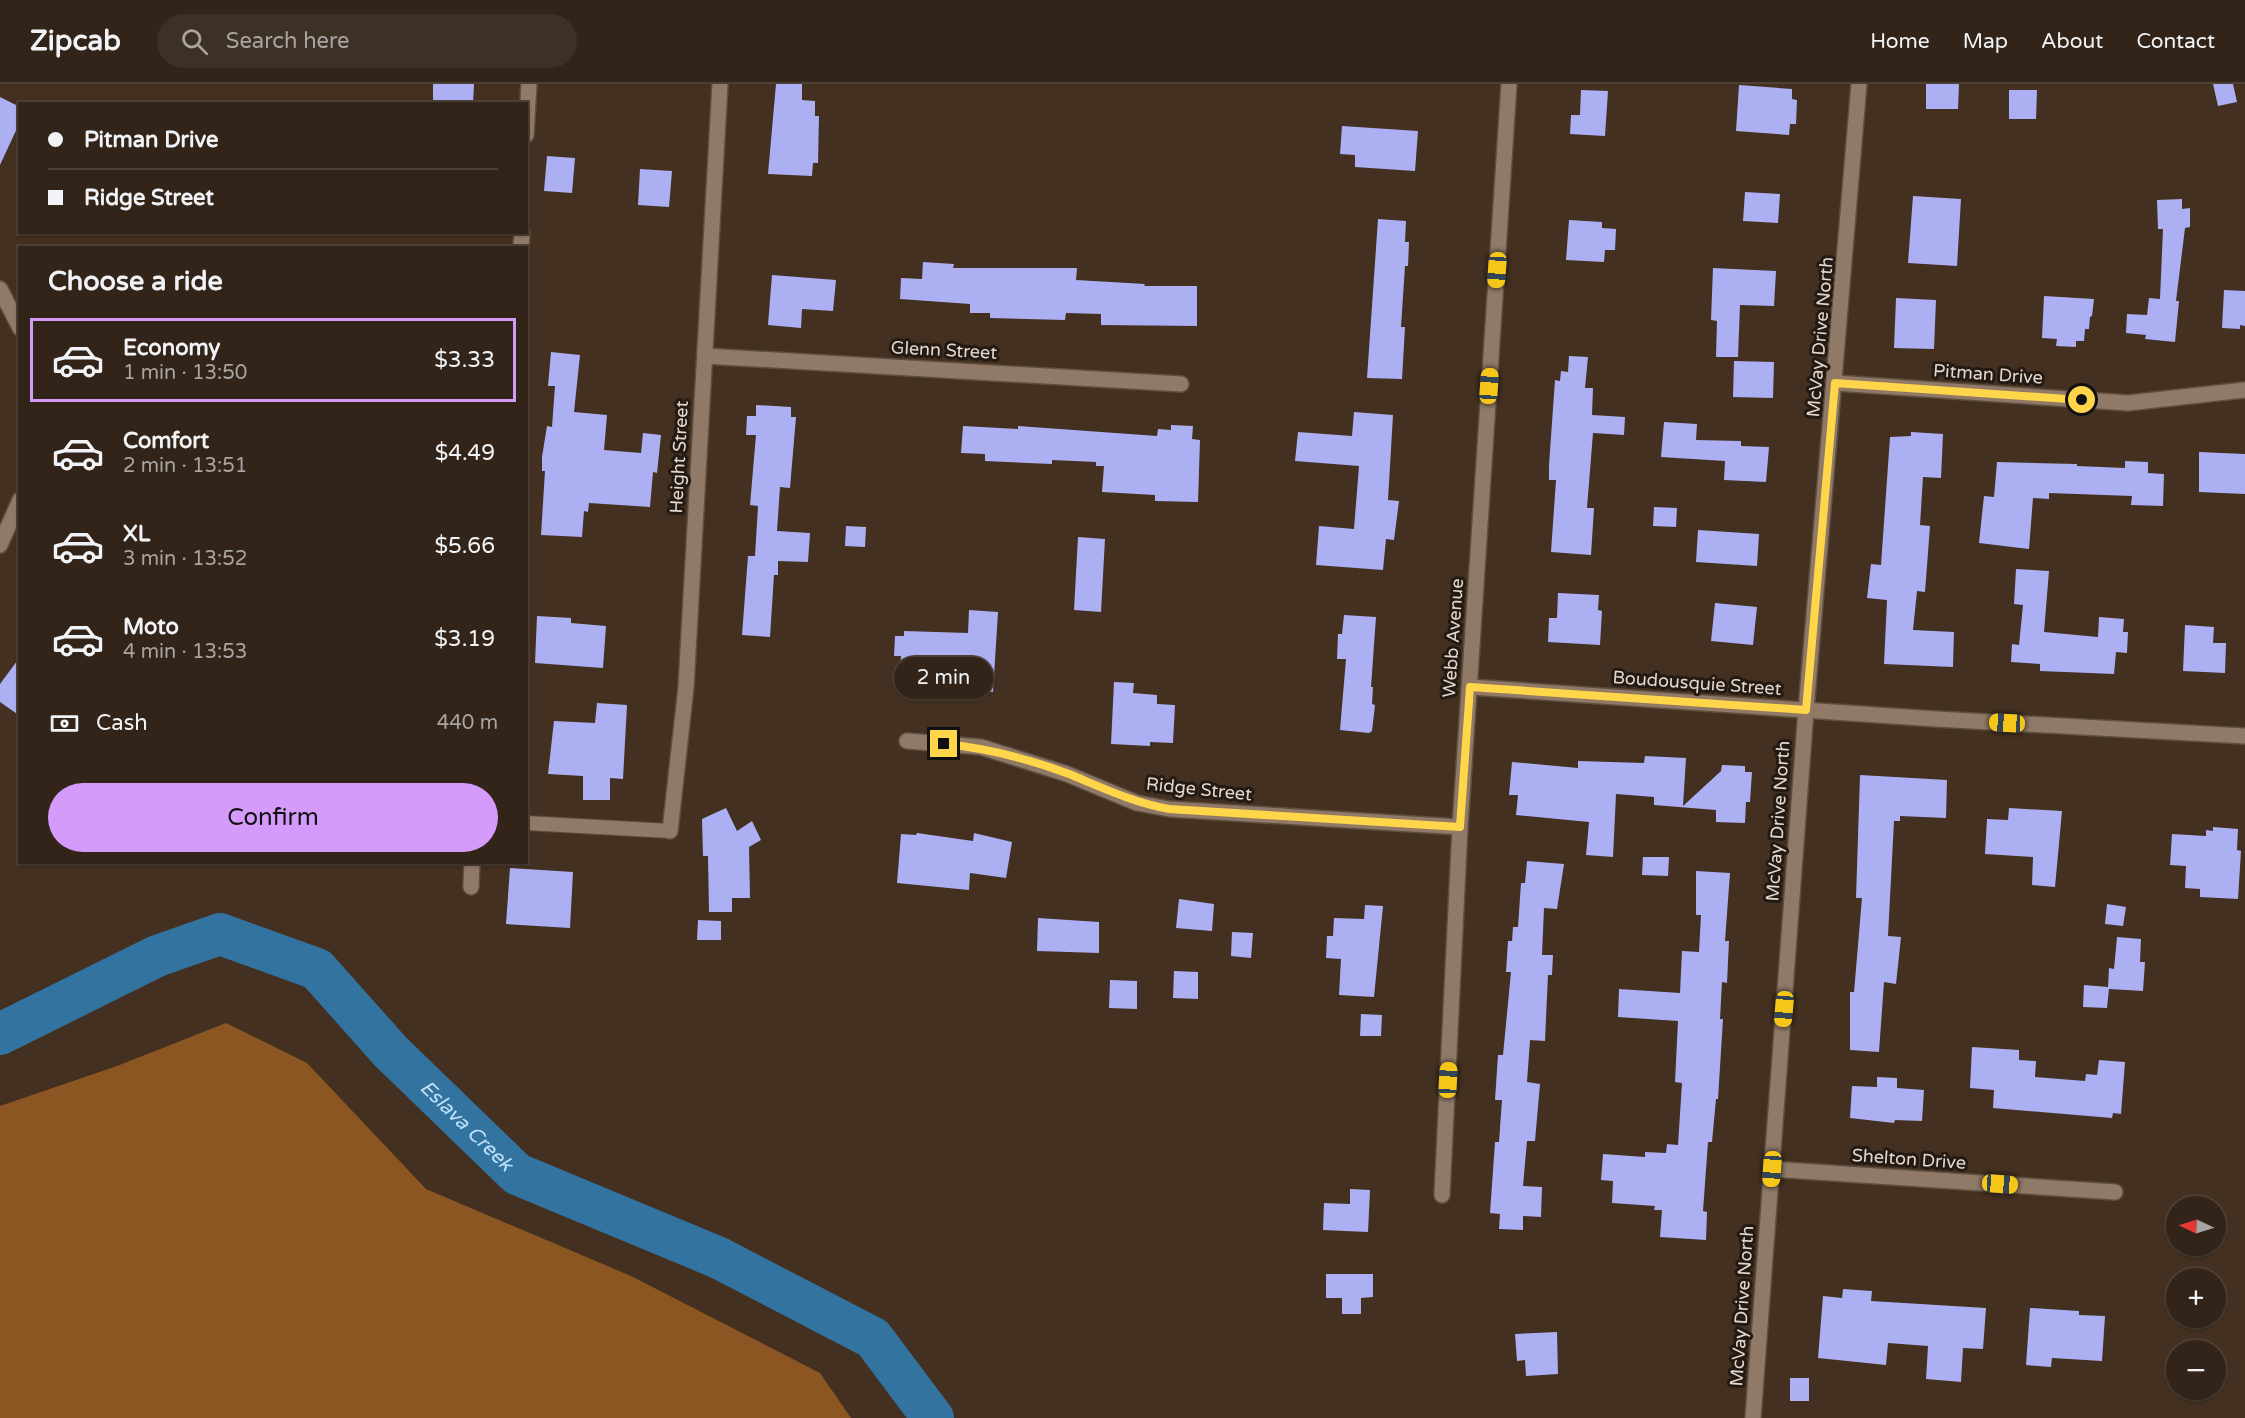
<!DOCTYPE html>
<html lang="en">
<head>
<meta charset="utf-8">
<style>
	body { margin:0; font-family:"Varela Round",sans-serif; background:#3d3025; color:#f1f3f6; height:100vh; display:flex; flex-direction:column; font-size:22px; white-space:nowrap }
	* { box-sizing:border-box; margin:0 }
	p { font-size:20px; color:#a8a4a2 }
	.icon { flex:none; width:33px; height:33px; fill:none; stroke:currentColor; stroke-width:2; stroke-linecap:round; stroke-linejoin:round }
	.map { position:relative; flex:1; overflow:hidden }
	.details { position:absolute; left:18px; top:162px; width:510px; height:618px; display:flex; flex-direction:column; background:#322418; border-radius:0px; box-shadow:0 2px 4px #0004,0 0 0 2px #4d4137 }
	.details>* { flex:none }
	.banner { position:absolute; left:18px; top:18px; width:510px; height:132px; border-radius:0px; box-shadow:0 2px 4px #0004,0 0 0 2px #4d4137; display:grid; align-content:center; height:132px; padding:0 30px; background:#322418 }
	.needle { width:39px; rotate:274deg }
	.controls { position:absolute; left:2166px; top:1112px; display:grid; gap:12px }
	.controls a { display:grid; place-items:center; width:60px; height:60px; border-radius:50%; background:#322418; box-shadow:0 2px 4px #0004,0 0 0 2px #4d4137; font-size:30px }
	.end { position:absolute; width:27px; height:27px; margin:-14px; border:8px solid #ffd54a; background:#111; box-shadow:0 0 0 3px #111 }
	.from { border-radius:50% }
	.bubble { position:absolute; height:42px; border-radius:21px; background:#322418; box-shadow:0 2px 4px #0004,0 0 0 2px #4d4137; font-size:20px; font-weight:600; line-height:42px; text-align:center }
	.car { position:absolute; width:18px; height:36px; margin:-18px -9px; border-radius:8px; box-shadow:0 0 4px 2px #0007; background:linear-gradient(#f5c518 24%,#345 0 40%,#f5c518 0 76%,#345 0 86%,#f5c518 0) }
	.banner b { display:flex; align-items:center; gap:21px; height:57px; font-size:22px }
	.banner b+b { border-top:2px solid #4d4137 }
	.banner i { width:15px; height:15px; background:#f1f3f6 }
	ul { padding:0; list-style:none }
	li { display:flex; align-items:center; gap:18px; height:84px; margin:0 12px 9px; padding:0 18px; border:3px solid transparent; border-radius:0px }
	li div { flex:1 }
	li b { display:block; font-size:22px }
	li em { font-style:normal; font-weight:600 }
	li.active { border-color:#d59bfa }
	li>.icon { width:54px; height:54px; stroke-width:1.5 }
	h2 { padding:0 30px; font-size:27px; line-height:72px }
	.pay { display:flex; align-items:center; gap:15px; height:66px; padding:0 30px; font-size:22px }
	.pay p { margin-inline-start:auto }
	.action { display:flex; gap:12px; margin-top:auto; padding:12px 30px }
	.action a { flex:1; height:69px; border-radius:36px; background:#d59bfa; color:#111; font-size:24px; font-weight:600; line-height:69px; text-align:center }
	header { display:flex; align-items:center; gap:36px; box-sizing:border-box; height:84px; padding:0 30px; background:#322418; border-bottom:2px solid #4d4137 }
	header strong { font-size:28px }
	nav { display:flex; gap:33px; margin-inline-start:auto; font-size:21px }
	.search { width:420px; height:54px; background:#3d3025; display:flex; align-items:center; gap:15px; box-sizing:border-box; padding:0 21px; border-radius:33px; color:#a8a4a2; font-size:22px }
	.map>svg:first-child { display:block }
</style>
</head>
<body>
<header>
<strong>Zipcab</strong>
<div class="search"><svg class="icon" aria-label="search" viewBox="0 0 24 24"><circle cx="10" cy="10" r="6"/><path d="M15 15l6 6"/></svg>Search here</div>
<nav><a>Home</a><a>Map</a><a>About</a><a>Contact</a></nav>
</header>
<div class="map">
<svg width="2245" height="1334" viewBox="0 0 2245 1334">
	<rect width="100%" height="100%" fill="#433020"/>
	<path fill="#8c5622" d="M 226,939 L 307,979 L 426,1105 L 631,1192 L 820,1289 L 851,1334 L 0,1334 L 0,1022 L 117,982 Z"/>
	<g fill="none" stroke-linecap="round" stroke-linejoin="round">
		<path stroke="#3273a0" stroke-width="42" id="s1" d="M 0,950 L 157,872 L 220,850 L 317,885 L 391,968 L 517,1090 L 719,1174 L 873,1254 L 933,1334"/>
	</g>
	<g fill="#adaff3">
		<path d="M 433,0 L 474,0 L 473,20 L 433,20 Z"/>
		<path d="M 776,0 L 802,0 L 802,16 L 815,17 L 815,32 L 819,32 L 818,79 L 813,79 L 812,92 L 768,90 Z"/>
		<path d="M 1926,0 L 1959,0 L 1958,25 L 1926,25 Z"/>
		<path d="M 2213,0 L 2233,0 L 2237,18 L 2218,22 Z"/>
		<path d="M 1739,1 L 1792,5 L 1792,15 L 1797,16 L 1796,40 L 1790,40 L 1789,51 L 1736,47 Z"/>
		<path d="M 1581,6 L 1608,7 L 1605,52 L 1570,50 L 1571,31 L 1580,31 Z"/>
		<path d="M 2009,6 L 2037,6 L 2036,35 L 2009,35 Z"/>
		<path d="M 0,13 L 20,23 L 20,38 L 0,81 Z"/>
		<path d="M 1342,42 L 1418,47 L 1415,87 L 1355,83 L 1355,71 L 1340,70 Z"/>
		<path d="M 547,72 L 575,74 L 572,109 L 544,107 Z"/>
		<path d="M 640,85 L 672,87 L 669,123 L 638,121 Z"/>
		<path d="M 1745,108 L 1780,110 L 1778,139 L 1743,137 Z"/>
		<path d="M 1913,112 L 1961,115 L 1957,182 L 1908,179 Z"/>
		<path d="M 2182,115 L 2182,125 L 2190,124 L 2190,143 L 2185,144 L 2176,217 L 2179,217 L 2175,258 L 2145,255 L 2146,251 L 2126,249 L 2127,230 L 2147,231 L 2149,214 L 2160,215 L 2163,145 L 2158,145 L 2157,116 Z"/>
		<path d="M 1378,135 L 1406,137 L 1405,158 L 1409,158 L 1408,182 L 1405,182 L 1401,243 L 1405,243 L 1402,295 L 1367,294 Z"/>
		<path d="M 1569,136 L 1602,138 L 1602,144 L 1616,145 L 1615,166 L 1605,166 L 1604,178 L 1566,176 Z"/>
		<path d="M 923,178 L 954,180 L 953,184 L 1077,184 L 1076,196 L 1145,200 L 1144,202 L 1197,202 L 1197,242 L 1101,241 L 1101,230 L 1066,229 L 1065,236 L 990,234 L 990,229 L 970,229 L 970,220 L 900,215 L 901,194 L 922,195 Z"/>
		<path d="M 1713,184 L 1776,187 L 1774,222 L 1740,221 L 1738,273 L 1716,273 L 1717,237 L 1711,236 Z"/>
		<path d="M 772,191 L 836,196 L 833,227 L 802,225 L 801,244 L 768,241 Z"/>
		<path d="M 2224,206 L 2245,207 L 2245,242 L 2240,241 L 2240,245 L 2222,244 Z"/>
		<path d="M 2044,212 L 2094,215 L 2092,232 L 2090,233 L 2089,245 L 2085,245 L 2084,257 L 2076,257 L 2076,263 L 2056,262 L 2057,255 L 2042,254 Z"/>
		<path d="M 1896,214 L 1936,216 L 1934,265 L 1894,264 Z"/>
		<path d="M 551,268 L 580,271 L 574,328 L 607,331 L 604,366 L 641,369 L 643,349 L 661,351 L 657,389 L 653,388 L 650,423 L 589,419 L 588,428 L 584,427 L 582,453 L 541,451 L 545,387 L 542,387 L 542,373 L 547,342 L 552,343 L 555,302 L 548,302 Z"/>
		<path d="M 1569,272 L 1588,273 L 1585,304 L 1593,304 L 1592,331 L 1625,333 L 1624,351 L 1593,349 L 1587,424 L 1594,424 L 1591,471 L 1551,468 L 1556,396 L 1549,396 L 1549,381 L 1555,296 L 1560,297 L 1561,287 L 1568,288 Z"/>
		<path d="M 1734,277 L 1774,278 L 1773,314 L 1733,313 Z"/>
		<path d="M 756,321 L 791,323 L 791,333 L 796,333 L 790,404 L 780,403 L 777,447 L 810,449 L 808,478 L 778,477 L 778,491 L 774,491 L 770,553 L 742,551 L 748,472 L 755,472 L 758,422 L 750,421 L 756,351 L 746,351 L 747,332 L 756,332 Z"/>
		<path d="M 1354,328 L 1393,331 L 1388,416 L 1399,417 L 1394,456 L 1386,455 L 1383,486 L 1316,481 L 1319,442 L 1354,445 L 1359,382 L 1295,377 L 1298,348 L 1352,352 Z"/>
		<path d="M 1664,338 L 1697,340 L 1696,356 L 1741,357 L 1741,362 L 1769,363 L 1766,398 L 1724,396 L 1725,377 L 1661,373 Z"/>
		<path d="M 1171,341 L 1193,342 L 1192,355 L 1200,356 L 1198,418 L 1155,417 L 1155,411 L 1102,408 L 1104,382 L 1096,382 L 1096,378 L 1052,376 L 1052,380 L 985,377 L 985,370 L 961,369 L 963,342 L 1018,345 L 1018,342 L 1157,352 L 1158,345 L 1171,346 Z"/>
		<path d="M 1911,348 L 1943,350 L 1941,394 L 1923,393 L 1920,441 L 1930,442 L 1925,508 L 1917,507 L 1913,546 L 1954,548 L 1953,583 L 1884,580 L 1887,516 L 1867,514 L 1871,480 L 1881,481 L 1890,353 L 1911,352 Z"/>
		<path d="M 2199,368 L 2245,370 L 2245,410 L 2199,408 Z"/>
		<path d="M 2125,377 L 2148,378 L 2148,389 L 2164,390 L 2163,422 L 2131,421 L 2132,412 L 2049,409 L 2049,415 L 2033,414 L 2029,465 L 1979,459 L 1984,412 L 1994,413 L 1997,378 L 2077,380 L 2077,382 L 2125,384 Z"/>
		<path d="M 1654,423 L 1677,424 L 1676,443 L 1653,442 Z"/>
		<path d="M 846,442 L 866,443 L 865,463 L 845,462 Z"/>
		<path d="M 1698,446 L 1759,450 L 1757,482 L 1696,478 Z"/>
		<path d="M 1078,453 L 1105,455 L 1101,528 L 1074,526 Z"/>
		<path d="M 2016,485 L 2049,487 L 2044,548 L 2098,553 L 2099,533 L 2124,535 L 2123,548 L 2128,548 L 2127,569 L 2116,568 L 2114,590 L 2040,587 L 2040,580 L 2011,578 L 2012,560 L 2019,561 L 2023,521 L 2014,520 Z"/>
		<path d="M 1558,509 L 1599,511 L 1598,526 L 1602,527 L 1600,561 L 1548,558 L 1549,534 L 1557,534 Z"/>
		<path d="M 1715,519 L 1757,523 L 1753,561 L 1711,557 Z"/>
		<path d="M 969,526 L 998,528 L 993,608 L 964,606 L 964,595 L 899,594 L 901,572 L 894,572 L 895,552 L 904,552 L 904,547 L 968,549 Z"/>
		<path d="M 1344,531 L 1376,533 L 1371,603 L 1373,603 L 1372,620 L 1375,621 L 1372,647 L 1369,649 L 1340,646 L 1346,575 L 1337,575 L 1338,550 L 1342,550 Z"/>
		<path d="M 537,532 L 571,534 L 571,539 L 606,542 L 603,584 L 535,579 Z"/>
		<path d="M 2185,541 L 2214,543 L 2213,559 L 2226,559 L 2225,589 L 2183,587 Z"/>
		<path d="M 20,573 L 20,632 L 0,618 L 0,600 Z"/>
		<path d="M 1114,598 L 1134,599 L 1133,609 L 1157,611 L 1157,620 L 1175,621 L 1173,659 L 1150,658 L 1150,662 L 1111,660 Z"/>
		<path d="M 597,619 L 627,621 L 623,695 L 610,694 L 610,716 L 583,716 L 583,692 L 548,690 L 554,637 L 595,639 Z"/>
		<path d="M 1645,672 L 1686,674 L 1683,722 L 1721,687 L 1722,681 L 1745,682 L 1745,688 L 1752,688 L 1750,718 L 1746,718 L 1745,739 L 1716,738 L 1716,726 L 1654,721 L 1654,713 L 1616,710 L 1613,773 L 1586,771 L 1589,738 L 1516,731 L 1518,711 L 1509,711 L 1512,678 L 1578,684 L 1578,677 L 1644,679 Z"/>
		<path d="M 1860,691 L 1947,696 L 1946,734 L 1900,732 L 1900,737 L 1894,737 L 1888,852 L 1901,853 L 1896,900 L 1884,898 L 1879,968 L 1850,966 L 1850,908 L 1854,908 L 1862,814 L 1856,814 Z"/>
		<path d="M 726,724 L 737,747 L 752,737 L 761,756 L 749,763 L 750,814 L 732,814 L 732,828 L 709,828 L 708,772 L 703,772 L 702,735 Z"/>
		<path d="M 2009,724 L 2062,727 L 2055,803 L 2032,801 L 2033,773 L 1985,770 L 1987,735 L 2008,736 Z"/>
		<path d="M 2213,743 L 2238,745 L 2237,766 L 2241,767 L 2238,815 L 2200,813 L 2200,805 L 2185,804 L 2186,782 L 2170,781 L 2172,750 L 2206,752 L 2206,746 L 2213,747 Z"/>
		<path d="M 917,749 L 973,757 L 974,749 L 1012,758 L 1006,794 L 970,789 L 969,806 L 897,799 L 901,750 L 916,751 Z"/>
		<path d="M 1643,773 L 1669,773 L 1668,792 L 1642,791 Z"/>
		<path d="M 1527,777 L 1564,780 L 1557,825 L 1544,824 L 1542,871 L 1553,871 L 1552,891 L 1548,891 L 1545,957 L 1530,956 L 1527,998 L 1540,1000 L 1535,1057 L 1527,1057 L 1523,1102 L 1542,1103 L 1541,1133 L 1523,1132 L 1523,1146 L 1499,1145 L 1500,1130 L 1490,1129 L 1495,1058 L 1499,1058 L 1502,1016 L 1495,1016 L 1498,971 L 1503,971 L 1511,888 L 1506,888 L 1508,857 L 1512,857 L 1513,843 L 1518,843 L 1521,799 L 1525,799 Z"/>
		<path d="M 510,784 L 573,788 L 570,844 L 506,840 Z"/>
		<path d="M 1696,787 L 1730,789 L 1725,857 L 1729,857 L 1727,899 L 1722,898 L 1720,935 L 1723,935 L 1718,1015 L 1716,1015 L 1712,1058 L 1708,1058 L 1703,1127 L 1707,1128 L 1706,1156 L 1660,1153 L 1662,1126 L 1654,1126 L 1655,1122 L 1612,1119 L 1613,1097 L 1601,1096 L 1603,1070 L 1645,1073 L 1645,1068 L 1666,1069 L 1667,1060 L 1678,1061 L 1682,999 L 1675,998 L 1678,937 L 1618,933 L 1619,905 L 1680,909 L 1682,867 L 1699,868 L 1701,831 L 1696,831 Z"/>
		<path d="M 1179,815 L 1214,820 L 1212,847 L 1176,844 Z"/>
		<path d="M 2107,820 L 2126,823 L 2123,842 L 2105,840 Z"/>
		<path d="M 1365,821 L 1383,822 L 1374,913 L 1339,911 L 1341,875 L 1326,874 L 1327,852 L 1333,852 L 1334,834 L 1364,835 Z"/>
		<path d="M 1038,834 L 1099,838 L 1099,869 L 1037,867 Z"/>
		<path d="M 698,836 L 721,837 L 721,856 L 697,856 Z"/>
		<path d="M 1232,848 L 1253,849 L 1251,874 L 1231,872 Z"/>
		<path d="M 2117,853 L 2141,855 L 2140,878 L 2145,878 L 2143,907 L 2109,905 L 2107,924 L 2083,923 L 2084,901 L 2108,903 L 2109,884 L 2114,885 Z"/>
		<path d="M 1174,887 L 1198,888 L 1198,915 L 1173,914 Z"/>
		<path d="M 1110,896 L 1137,897 L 1137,925 L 1109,924 Z"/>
		<path d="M 1361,930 L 1382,931 L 1381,952 L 1360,952 Z"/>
		<path d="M 1972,963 L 2019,966 L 2019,976 L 2036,977 L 2035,993 L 2085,997 L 2086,990 L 2097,991 L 2099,976 L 2125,978 L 2121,1030 L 2113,1029 L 2112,1034 L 1993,1024 L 1994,1006 L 1970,1004 Z"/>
		<path d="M 1877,993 L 1897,994 L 1897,1004 L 1924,1006 L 1922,1037 L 1895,1036 L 1894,1039 L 1850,1034 L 1852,1002 L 1877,1003 Z"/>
		<path d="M 1350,1105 L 1370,1106 L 1368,1148 L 1323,1146 L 1324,1119 L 1350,1120 Z"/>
		<path d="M 1326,1190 L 1373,1190 L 1373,1213 L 1361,1214 L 1361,1230 L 1342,1230 L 1342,1214 L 1326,1214 Z"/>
		<path d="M 1843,1205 L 1872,1207 L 1871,1217 L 1986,1224 L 1983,1265 L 1963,1264 L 1961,1298 L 1926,1295 L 1928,1262 L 1888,1259 L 1886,1281 L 1818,1274 L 1823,1212 L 1842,1214 Z"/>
		<path d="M 2030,1224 L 2079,1227 L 2079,1231 L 2105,1232 L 2102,1277 L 2052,1274 L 2051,1283 L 2026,1281 Z"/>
		<path d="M 1557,1248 L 1558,1290 L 1526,1292 L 1525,1276 L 1517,1277 L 1515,1250 Z"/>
		<rect x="1790" y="1294" width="19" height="23"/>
	</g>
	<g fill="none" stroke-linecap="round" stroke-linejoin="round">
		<defs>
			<path id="service" d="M 526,739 L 670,747"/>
			<g id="minor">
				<path d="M 526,51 L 529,0"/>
				<path d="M 521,164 L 522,148"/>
				<path d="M 0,205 L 20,244"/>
				<path d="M 705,272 L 1181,300"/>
				<path d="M 1835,299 L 2128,319 L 2245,306"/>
				<path d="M 0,461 L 20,416"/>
				<path d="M 1470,603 L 1936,635 L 2245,652"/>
				<path d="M 907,657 L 981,663 L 1067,690 L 1137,719 L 1169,725 L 1460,743"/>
				<path d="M 670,747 L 686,603 L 720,0"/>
				<path d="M 471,803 L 472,778"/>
				<path d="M 1772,1085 L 2115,1108"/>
				<path d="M 1442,1111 L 1460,743 L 1509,0"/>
			</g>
			<path id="tertiary" d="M 1753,1334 L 1806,626 L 1859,0"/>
		</defs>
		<use href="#service" stroke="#5d4e3f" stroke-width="16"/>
		<use href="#minor" stroke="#5d4e3f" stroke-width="18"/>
		<use href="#tertiary" stroke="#5d4e3f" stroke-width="18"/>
		<use href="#service" stroke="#907967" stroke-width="14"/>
		<use href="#minor" stroke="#907967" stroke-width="15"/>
		<use href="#tertiary" stroke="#907967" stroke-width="15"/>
	</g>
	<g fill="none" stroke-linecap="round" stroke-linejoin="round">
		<path stroke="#ffd54a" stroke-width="8" d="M 944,660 C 987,664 1029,675 1069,690 C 1103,704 1132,718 1169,725 L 1460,743 L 1470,603 L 1806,626 L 1835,299 L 2082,316"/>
	</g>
	<g text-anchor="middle" stroke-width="6" stroke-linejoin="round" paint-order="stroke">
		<g font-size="18" fill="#e4d8ce" stroke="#231a13">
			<text transform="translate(1820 253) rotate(-85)" y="6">McVay Drive North</text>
			<text transform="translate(944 266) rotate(3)" y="6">Glenn Street</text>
			<text transform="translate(1988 290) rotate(4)" y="6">Pitman Drive</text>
			<text transform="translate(679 373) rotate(-87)" y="6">Height Street</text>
			<text transform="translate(1453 554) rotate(-86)" y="6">Webb Avenue</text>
			<text transform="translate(1697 599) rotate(4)" y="6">Boudousquie Street</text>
			<text transform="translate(1199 705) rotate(6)" y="6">Ridge Street</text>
			<text transform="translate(1778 737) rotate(-86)" y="6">McVay Drive North</text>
			<text transform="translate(1909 1075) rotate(4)" y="6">Shelton Drive</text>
			<text transform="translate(1742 1222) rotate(-86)" y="6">McVay Drive North</text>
		</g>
		<g font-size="20" font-style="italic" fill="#bfe0fa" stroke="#231a13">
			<text dy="7" stroke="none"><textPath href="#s1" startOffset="562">Eslava Creek</textPath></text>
		</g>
	</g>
</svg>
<div class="controls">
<a><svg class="needle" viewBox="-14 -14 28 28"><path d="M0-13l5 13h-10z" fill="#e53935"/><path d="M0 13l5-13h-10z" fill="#a8a4a2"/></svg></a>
<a>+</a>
<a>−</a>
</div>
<i class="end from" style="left:2082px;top:316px"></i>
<i class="end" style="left:944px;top:660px"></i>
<div class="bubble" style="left:894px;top:573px;width:99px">2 min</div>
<i class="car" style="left:1497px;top:186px;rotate:184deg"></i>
<i class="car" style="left:1489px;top:302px;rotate:4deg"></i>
<i class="car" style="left:2007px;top:639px;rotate:273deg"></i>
<i class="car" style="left:1784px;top:925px;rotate:185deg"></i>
<i class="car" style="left:1448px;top:996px;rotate:3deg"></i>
<i class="car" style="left:1772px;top:1085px;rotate:184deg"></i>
<i class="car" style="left:2000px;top:1100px;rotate:94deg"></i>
<div class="banner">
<b><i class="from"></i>Pitman Drive</b>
<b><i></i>Ridge Street</b>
</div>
<section class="details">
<h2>Choose a ride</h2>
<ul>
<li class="active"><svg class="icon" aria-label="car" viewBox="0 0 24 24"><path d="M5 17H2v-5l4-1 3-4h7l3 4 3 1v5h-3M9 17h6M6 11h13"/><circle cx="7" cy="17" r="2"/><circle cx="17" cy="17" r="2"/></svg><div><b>Economy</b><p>1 min · 13:50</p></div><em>$3.33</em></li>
<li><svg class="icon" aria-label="car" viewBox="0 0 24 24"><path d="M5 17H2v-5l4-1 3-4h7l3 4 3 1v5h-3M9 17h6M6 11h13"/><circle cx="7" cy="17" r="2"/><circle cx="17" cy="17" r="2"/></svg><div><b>Comfort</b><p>2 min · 13:51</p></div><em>$4.49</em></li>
<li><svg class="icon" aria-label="car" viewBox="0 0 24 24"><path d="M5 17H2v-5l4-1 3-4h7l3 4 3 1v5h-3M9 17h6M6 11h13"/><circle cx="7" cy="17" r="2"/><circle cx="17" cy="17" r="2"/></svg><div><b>XL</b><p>3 min · 13:52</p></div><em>$5.66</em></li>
<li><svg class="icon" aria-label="car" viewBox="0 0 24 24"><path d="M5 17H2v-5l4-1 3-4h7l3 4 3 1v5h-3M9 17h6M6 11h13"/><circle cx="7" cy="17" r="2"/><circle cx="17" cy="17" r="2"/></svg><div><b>Moto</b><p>4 min · 13:53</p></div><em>$3.19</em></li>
</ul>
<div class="pay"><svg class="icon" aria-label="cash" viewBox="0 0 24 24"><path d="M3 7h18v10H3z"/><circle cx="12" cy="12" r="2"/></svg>Cash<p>440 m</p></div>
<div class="action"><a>Confirm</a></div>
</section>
</div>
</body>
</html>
